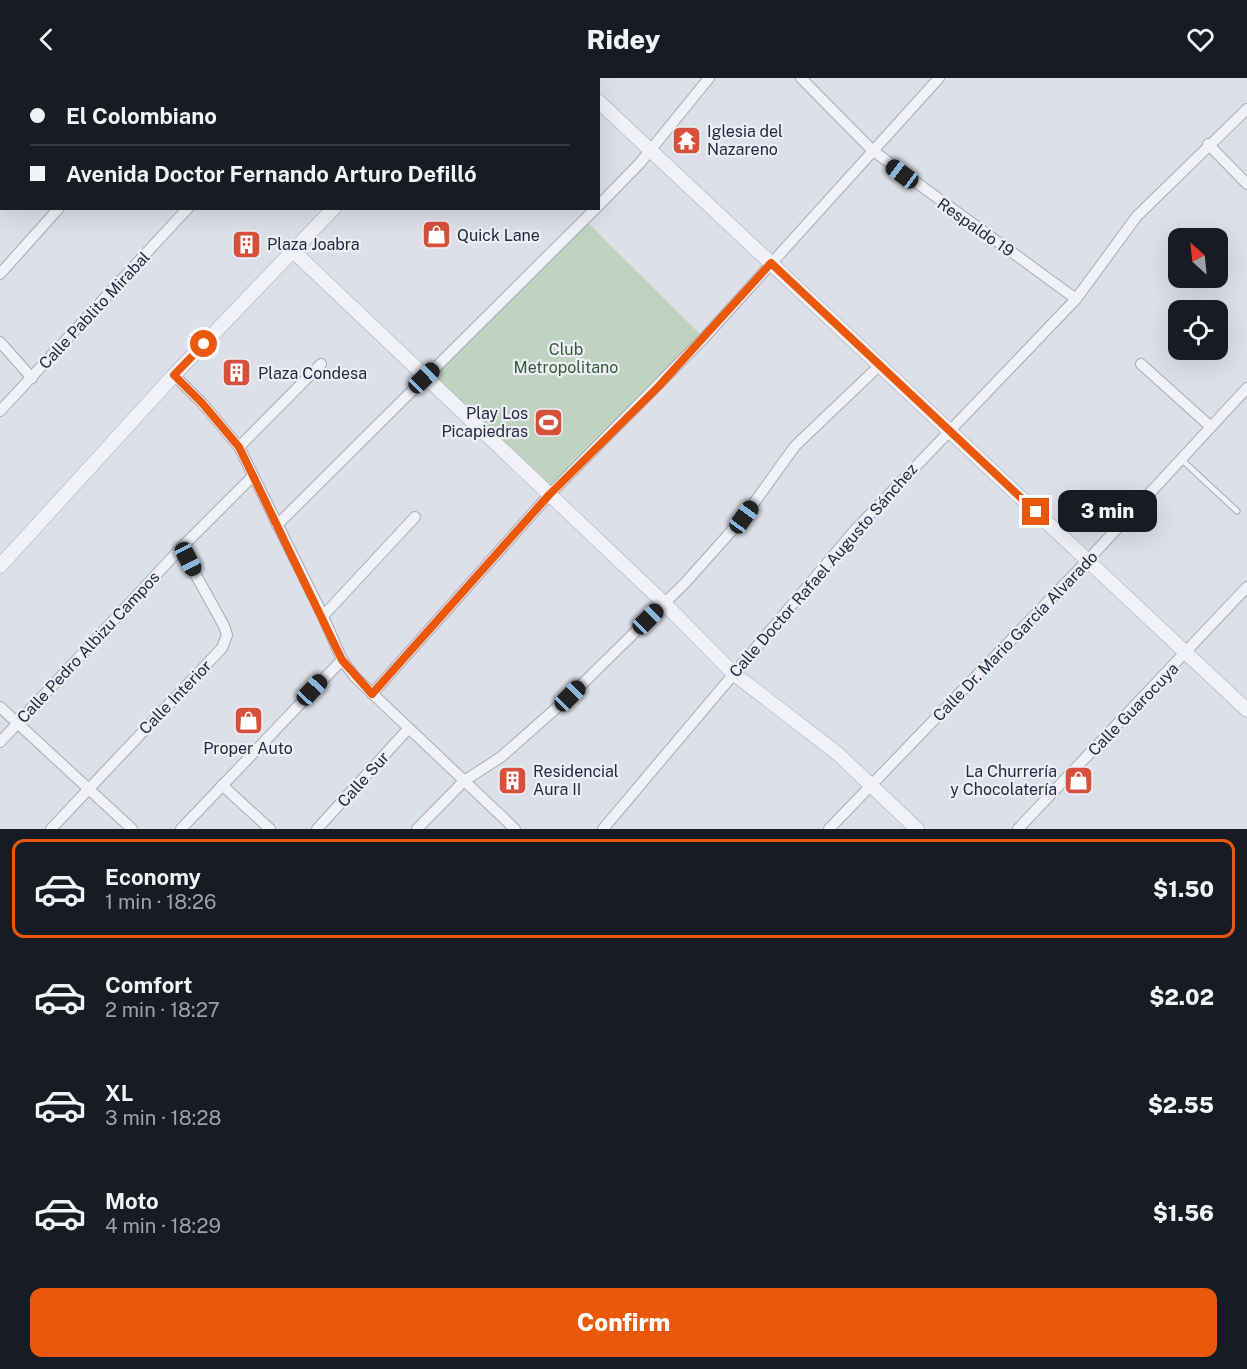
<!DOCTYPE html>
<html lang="en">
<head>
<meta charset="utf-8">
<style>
	body { margin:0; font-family:"Public Sans",sans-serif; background:#242831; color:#f1f3f6; height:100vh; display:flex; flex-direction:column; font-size:22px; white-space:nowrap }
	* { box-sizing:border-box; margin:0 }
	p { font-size:20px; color:#9ea1a6 }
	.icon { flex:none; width:33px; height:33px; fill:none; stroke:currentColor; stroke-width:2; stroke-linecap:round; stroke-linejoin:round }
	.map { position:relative; height:751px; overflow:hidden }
	.panel { display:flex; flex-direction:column; background:#171b24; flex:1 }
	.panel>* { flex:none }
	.top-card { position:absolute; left:0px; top:0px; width:600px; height:132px; box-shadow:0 6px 24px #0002; display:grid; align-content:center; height:132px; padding:0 30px; background:#171b24 }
	.needle { width:39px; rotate:333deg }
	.controls { position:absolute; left:1168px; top:150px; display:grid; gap:12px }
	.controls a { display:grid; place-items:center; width:60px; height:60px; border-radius:12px; background:#171b24; box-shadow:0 6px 24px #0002; font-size:30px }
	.end { position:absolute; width:27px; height:27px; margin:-14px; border:8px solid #ea580c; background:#fff; box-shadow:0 0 0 3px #fff }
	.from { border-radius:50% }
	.bubble { position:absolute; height:42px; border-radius:12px; background:#171b24; box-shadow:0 6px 24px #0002; font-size:20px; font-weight:800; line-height:42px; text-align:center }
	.car { position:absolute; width:18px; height:36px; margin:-18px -9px; border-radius:8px; box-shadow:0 0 4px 2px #0007; background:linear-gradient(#222 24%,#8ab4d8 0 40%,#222 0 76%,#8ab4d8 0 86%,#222 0) }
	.top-card b { display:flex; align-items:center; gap:21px; height:57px; font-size:22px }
	.top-card b+b { border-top:2px solid #363941 }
	.top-card i { width:15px; height:15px; background:#f1f3f6 }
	ul { padding:10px 0 0; list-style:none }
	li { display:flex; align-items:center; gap:18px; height:99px; margin:0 12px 9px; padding:0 18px; border:3px solid transparent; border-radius:12px }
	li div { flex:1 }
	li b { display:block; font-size:22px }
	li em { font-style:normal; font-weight:800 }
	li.selected { border-color:#ea580c }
	li>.icon { width:54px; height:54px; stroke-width:1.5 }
	.primary-button { display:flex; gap:12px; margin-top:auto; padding:12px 30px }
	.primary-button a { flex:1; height:69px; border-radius:12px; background:#ea580c; color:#fff; font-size:24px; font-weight:800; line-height:69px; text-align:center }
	header { display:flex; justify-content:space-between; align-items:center; height:78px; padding:0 30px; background:#171b24; font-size:27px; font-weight:800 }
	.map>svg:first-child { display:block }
</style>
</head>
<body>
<header><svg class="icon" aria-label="back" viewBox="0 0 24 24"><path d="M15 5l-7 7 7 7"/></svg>Ridey<svg class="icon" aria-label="heart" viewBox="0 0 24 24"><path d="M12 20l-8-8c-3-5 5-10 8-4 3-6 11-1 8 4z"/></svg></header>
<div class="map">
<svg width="1247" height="751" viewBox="0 0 1247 751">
	<rect width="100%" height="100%" fill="#dee0e9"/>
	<path fill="#bfd3c0" d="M 585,142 L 704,260 L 549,417 L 424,300 Z"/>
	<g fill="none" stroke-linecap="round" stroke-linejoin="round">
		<defs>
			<path id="service" d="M 1181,381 L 1237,433"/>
			<g id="minor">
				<path d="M 39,0 L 41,2"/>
				<path d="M 164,0 L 166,2"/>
				<path d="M 801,0 L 872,72 L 1076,221"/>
				<path d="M 0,2 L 3,0"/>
				<path d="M 153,2 L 156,0"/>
				<path d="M 1208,66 L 1247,106"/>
				<path d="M 598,128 L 640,85 L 709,0"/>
				<path d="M 0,196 L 59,130"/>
				<path d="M 0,264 L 32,300"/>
				<path d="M 1141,286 L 1211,349"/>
				<path d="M 174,297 L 202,325 L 239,369 L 323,538 L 342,582 L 355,599 L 515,751"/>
				<path d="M 0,333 L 188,130"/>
				<path d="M 239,369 L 321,286"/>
				<path d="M 277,447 L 596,130"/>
				<path d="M 323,538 L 415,439"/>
				<path d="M 372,616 L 549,417 L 704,260 L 939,0"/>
				<path d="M 0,629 L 132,751"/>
				<path d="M 0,664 L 181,470 L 253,398"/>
				<path d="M 222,707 L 270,751"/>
				<path d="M 51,751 L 222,570 L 227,557 L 224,548 L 181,470"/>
				<path d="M 181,751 L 342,582"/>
				<path d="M 317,751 L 408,651"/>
				<path d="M 417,751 L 464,703 L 501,679 L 570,618 L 685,505 L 744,439 L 795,368 L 879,288"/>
				<path d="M 603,751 L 855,452 L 1076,221 L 1137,138 L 1247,31"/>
				<path d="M 829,751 L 1088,482 L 1247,310"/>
				<path d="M 1018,751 L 1247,509"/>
			</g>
			<g id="tertiary">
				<path d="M 574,0 L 576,2"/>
				<path d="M 455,2 L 457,0"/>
				<path d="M 598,23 L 1247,632"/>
				<path d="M 293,173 L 664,525 L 733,595 L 838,676 L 917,751"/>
				<path d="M 0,488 L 174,297 L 334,130"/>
			</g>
		</defs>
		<use href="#service" stroke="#a7a9b7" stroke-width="7"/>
		<use href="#minor" stroke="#a7a9b7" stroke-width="12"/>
		<use href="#tertiary" stroke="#a7a9b7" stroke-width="15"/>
		<use href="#service" stroke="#f1f2f7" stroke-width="5"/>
		<use href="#minor" stroke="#f1f2f7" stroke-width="10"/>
		<use href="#tertiary" stroke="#f1f2f7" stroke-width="14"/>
	</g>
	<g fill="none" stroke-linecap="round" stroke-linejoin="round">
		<path stroke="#ea580c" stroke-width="8" d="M 204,266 L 174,297 L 202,325 L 239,369 L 342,582 L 372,616 L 549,417 L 659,308 L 771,185 L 1036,434"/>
	</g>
	<defs>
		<symbol id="temple-square" viewBox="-11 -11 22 22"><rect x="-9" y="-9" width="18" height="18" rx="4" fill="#d6503b" stroke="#eeeff6"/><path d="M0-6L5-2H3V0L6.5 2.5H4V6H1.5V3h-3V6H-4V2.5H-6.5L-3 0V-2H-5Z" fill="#fff"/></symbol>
		<symbol id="shop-square" viewBox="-11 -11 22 22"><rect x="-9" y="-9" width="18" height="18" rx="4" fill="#d6503b" stroke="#eeeff6"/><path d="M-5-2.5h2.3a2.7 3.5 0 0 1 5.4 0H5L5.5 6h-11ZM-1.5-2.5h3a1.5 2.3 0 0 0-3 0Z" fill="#fff"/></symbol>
		<symbol id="building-square" viewBox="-11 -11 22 22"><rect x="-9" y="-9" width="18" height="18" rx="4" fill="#d6503b" stroke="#eeeff6"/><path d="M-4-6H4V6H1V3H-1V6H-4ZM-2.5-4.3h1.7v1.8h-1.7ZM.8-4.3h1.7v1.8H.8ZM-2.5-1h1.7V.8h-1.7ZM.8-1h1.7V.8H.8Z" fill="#fff"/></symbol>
		<symbol id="stadium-square" viewBox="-11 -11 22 22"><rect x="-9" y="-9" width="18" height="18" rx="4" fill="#d6503b" stroke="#eeeff6"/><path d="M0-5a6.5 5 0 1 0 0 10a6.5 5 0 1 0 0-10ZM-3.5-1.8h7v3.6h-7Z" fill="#fff"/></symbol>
	</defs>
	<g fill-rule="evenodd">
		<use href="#temple-square" x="670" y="46" width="33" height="33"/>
		<use href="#shop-square" x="420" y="140" width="33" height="33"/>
		<use href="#building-square" x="230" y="150" width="33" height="33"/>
		<use href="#building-square" x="220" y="278" width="33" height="33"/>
		<use href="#stadium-square" x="532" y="328" width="33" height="33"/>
		<use href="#shop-square" x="232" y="626" width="33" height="33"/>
		<use href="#building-square" x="496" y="686" width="33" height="33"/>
		<use href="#shop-square" x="1062" y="686" width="33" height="33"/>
	</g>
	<g text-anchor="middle" stroke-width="4.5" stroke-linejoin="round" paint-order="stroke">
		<g font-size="16" fill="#262941" stroke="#eeeff6" text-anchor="start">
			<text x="707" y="59">Iglesia del<tspan x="707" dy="18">Nazareno</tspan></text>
			<text x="457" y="163">Quick Lane</text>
			<text x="267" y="172">Plaza Joabra</text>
			<text x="258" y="301">Plaza Condesa</text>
			<text x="528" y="341" text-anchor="end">Play Los<tspan x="528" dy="18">Picapiedras</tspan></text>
			<text x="248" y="676" text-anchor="middle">Proper Auto</text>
			<text x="533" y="699">Residencial<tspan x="533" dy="18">Aura II</tspan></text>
			<text x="1057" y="699" text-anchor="end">La Churrería<tspan x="1057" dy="18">y Chocolatería</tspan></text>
		</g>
		<g font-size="16" fill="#262941" stroke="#eeeff6">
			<text transform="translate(976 149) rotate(35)" y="6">Respaldo 19</text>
			<text transform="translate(94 232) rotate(-47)" y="6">Calle Pablito Mirabal</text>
			<text transform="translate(823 492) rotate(-49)" y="6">Calle Doctor Rafael Augusto Sánchez</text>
			<text transform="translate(1015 558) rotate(-46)" y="6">Calle Dr. Mario García Alvarado</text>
			<text transform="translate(88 569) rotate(-47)" y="6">Calle Pedro Albizu Campos</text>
			<text transform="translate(175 619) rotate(-46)" y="6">Calle Interior</text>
			<text transform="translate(1133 631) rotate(-46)" y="6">Calle Guarocuya</text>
			<text transform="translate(363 701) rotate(-48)" y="6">Calle Sur</text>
		</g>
		<g font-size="16" fill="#335d37" stroke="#eeeff6">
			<text x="566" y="277">Club<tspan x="566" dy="18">Metropolitano</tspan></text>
		</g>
	</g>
</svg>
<div class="controls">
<a><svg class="needle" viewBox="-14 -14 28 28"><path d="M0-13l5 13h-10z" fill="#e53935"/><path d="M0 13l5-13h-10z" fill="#9ea1a6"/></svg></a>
<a><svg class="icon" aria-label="locate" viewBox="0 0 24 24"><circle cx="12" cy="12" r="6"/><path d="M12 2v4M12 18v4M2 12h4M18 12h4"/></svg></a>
</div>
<i class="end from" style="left:204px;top:266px"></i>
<i class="end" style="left:1036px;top:434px"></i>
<div class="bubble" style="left:1058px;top:412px;width:99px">3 min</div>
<i class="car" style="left:902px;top:96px;rotate:307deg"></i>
<i class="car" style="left:424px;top:300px;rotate:46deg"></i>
<i class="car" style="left:744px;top:439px;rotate:36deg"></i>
<i class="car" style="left:188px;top:481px;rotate:152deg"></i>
<i class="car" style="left:648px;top:541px;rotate:45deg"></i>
<i class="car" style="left:312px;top:612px;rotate:43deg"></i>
<i class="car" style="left:570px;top:618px;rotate:45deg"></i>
<div class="top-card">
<b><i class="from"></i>El Colombiano</b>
<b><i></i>Avenida Doctor Fernando Arturo Defilló</b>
</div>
</div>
<section class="panel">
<ul>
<li class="selected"><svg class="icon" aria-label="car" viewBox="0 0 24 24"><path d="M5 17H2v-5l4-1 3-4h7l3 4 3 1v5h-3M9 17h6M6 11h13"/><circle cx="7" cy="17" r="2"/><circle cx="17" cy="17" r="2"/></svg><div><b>Economy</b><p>1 min · 18:26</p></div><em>$1.50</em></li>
<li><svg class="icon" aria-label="car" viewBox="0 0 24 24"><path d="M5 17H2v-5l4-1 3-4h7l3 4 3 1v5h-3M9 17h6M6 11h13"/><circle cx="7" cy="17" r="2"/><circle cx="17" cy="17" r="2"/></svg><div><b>Comfort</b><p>2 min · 18:27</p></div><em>$2.02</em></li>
<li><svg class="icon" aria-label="car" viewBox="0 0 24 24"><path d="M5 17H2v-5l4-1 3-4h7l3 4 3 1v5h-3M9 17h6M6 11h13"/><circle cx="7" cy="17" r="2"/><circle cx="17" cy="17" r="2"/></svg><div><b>XL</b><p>3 min · 18:28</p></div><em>$2.55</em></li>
<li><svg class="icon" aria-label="car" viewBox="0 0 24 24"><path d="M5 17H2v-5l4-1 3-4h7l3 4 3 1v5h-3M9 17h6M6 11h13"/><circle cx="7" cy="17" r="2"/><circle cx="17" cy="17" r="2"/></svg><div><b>Moto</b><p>4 min · 18:29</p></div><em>$1.56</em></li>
</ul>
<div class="primary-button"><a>Confirm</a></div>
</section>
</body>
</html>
